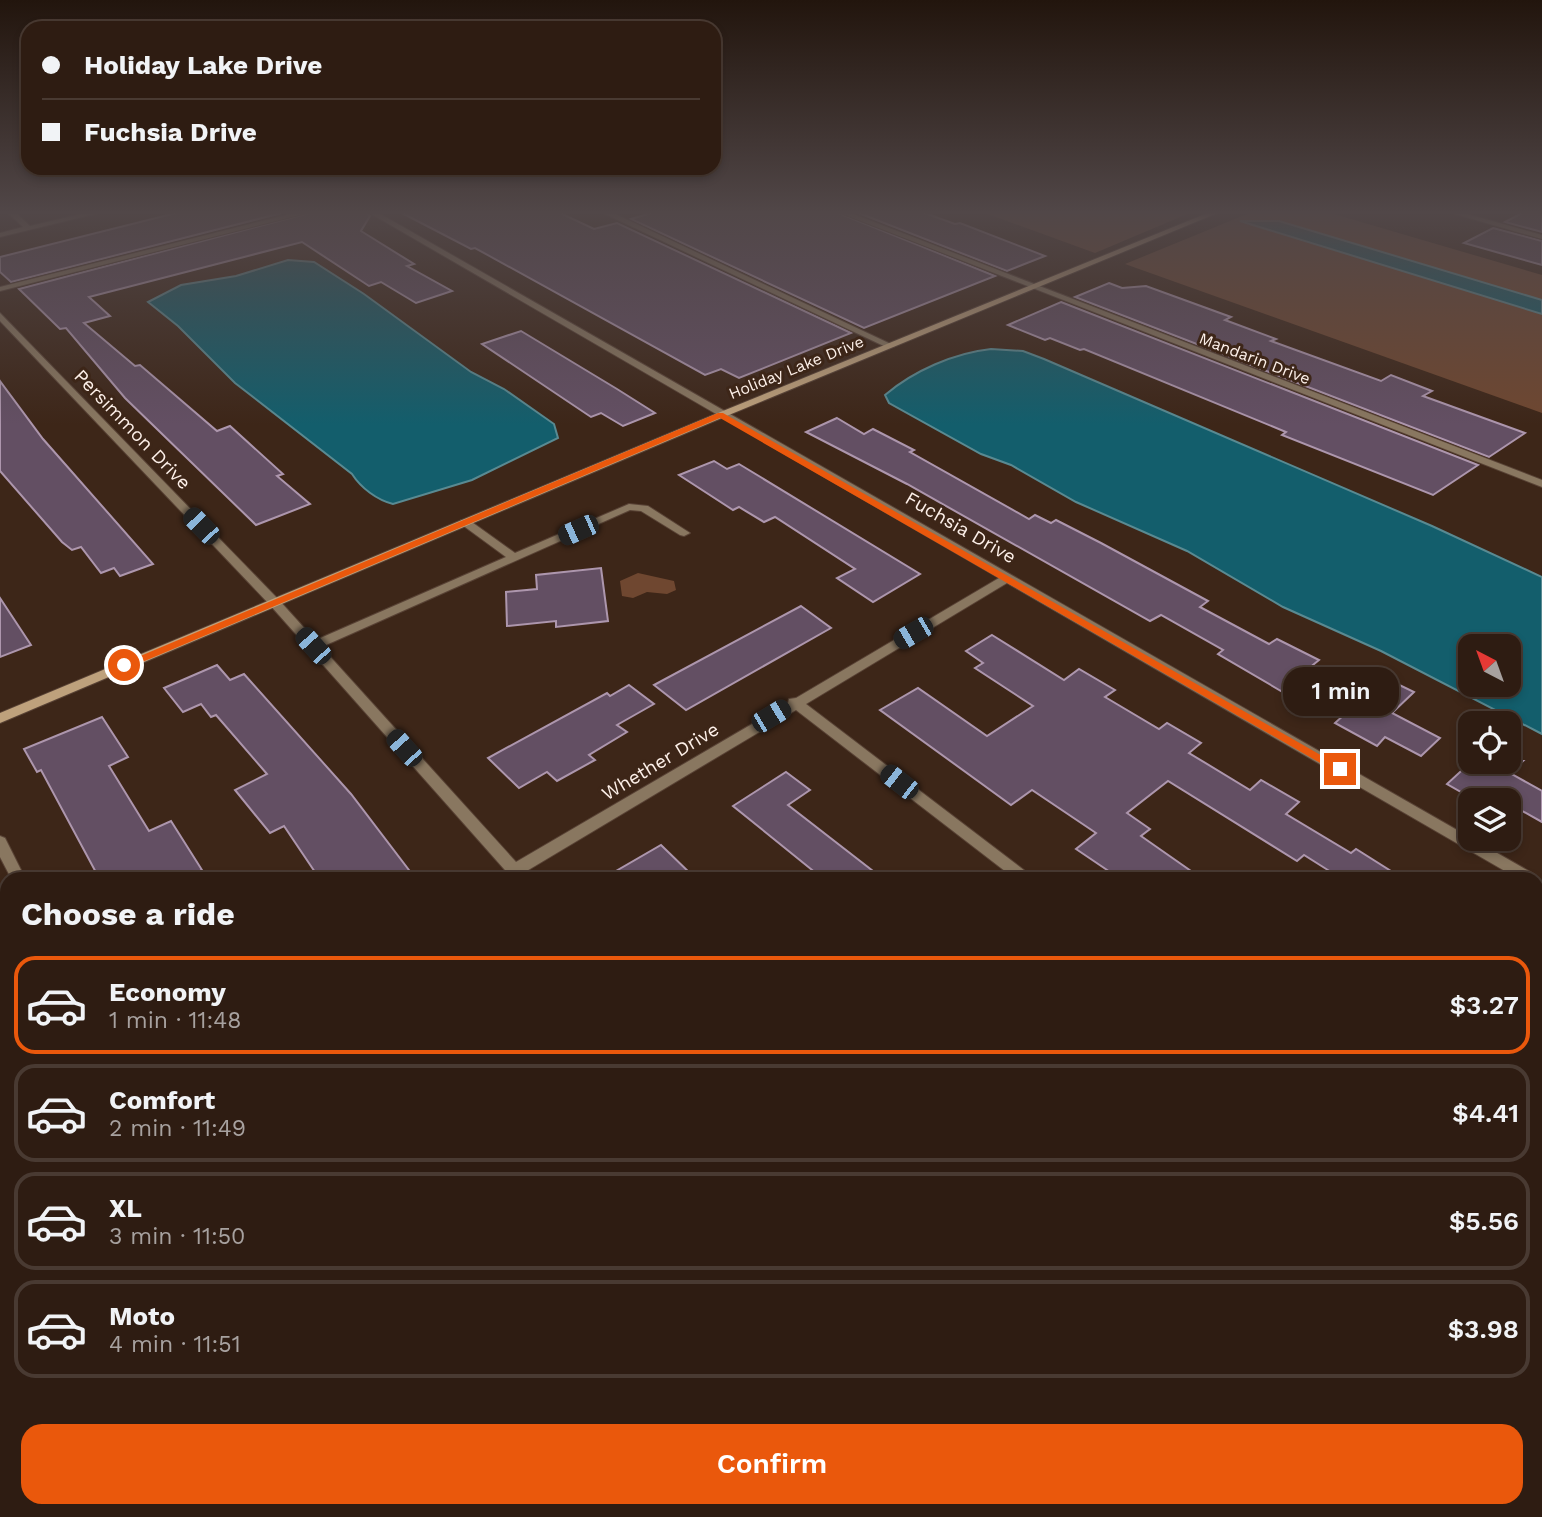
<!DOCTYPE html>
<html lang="en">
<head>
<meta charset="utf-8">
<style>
	body { margin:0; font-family:"Work Sans",sans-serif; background:#3a2920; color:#f1f3f6; height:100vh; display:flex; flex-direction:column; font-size:26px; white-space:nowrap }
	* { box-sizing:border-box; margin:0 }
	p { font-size:23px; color:#a7a19f }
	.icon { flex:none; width:38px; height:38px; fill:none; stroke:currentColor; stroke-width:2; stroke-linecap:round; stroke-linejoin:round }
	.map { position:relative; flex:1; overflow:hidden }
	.side { position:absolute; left:0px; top:872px; width:1544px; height:646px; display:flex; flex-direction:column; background:#2e1c12; border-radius:21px 21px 0 0; box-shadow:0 4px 10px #0003,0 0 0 2px #493a32 }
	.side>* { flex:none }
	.banner { position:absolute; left:21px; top:21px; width:700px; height:154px; border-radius:21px; box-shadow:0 4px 10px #0003,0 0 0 2px #493a32; display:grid; align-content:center; height:154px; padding:0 21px; background:#2e1c12 }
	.needle { width:46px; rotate:319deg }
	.fabs { position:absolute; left:1458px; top:634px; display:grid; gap:14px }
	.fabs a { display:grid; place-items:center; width:63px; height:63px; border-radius:14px; background:#2e1c12; box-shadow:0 4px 10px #0003,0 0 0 2px #493a32; font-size:35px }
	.end { position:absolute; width:32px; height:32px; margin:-16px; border:9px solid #ea580c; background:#fff; box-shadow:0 0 0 4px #fff }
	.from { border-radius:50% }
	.bubble { position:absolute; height:49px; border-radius:21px; background:#2e1c12; box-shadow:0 4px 10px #0003,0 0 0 2px #493a32; font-size:23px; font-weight:600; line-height:49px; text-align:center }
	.car { position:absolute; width:21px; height:42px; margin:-21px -10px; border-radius:9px; box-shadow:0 0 5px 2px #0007; background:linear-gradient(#222 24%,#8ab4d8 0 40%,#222 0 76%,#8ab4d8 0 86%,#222 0) }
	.banner b { display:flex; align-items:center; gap:24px; height:66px; font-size:26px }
	.banner b+b { border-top:2px solid #493a32 }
	.banner i { width:18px; height:18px; background:#f1f3f6 }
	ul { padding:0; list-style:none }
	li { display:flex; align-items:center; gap:21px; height:98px; margin:0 14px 10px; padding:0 7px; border:4px solid #493a32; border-radius:21px }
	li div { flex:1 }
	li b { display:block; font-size:26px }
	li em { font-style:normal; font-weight:600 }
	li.current { border-color:#ea580c }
	li>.icon { width:63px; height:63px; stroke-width:1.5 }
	h2 { padding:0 21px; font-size:32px; line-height:84px }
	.primary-button { display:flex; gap:14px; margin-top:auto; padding:14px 21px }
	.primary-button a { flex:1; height:80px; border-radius:21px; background:#ea580c; color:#fff; font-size:28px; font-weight:600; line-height:80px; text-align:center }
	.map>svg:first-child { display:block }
</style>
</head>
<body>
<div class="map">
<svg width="1542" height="1517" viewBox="0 0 1542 1517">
	<rect width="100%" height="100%" fill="#3d2618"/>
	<g fill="#6f4730">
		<path d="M 982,212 L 1192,212 L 1095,253 Z"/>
		<path d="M 1252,212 L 1327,212 L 1542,275 L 1542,413 L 1125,264 Z"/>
		<path d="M 638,573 L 674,581 L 676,590 L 667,594 L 647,592 L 633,598 L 622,596 L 620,581 Z"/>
	</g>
	<g fill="#135e6c" stroke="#598a92" stroke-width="2" fill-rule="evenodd">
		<path d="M 1240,221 L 1279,221 L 1542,300 L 1542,314 Z"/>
		<path d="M 288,260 L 314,262 L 364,294 L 471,372 L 504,389 L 554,424 L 558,438 L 472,480 L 393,504 C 377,500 361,488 352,474 L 235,383 L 178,326 L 148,302 L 181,285 L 236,276 Z"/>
		<path d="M 991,349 L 1023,351 L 1044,359 L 1432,526 L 1542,577 L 1542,734 L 1381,651 L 1283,607 L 1187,551 L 1076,502 L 1011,465 L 981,454 L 889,403 L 885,395 C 913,371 954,353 991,349 ZM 1470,646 L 1508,646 L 1508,684 L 1470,684 Z"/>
		<path d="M 1086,1510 L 1417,1510 L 1425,1517 L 1080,1517 Z"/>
	</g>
	<g fill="#634f63" stroke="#ad96ad" stroke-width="2">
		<path d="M 180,212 L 286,212 L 11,282 L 0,272 L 0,257 Z"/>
		<path d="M 313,212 L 365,212 L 370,216 L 361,231 L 414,264 L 407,266 L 452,291 L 416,303 L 381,282 L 369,286 L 302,242 L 89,297 L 110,316 L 84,323 L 135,366 L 140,365 L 217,431 L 230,426 L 283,474 L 277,476 L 310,504 L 256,525 L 125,398 L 66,328 L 60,329 L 19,289 Z"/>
		<path d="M 400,212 L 558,212 L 594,229 L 617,223 L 851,333 L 739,378 L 721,369 L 705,375 L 475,248 L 471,249 Z"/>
		<path d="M 654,212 L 836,212 L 995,276 L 864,328 L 631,219 Z"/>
		<path d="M 856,212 L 922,212 L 955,224 L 960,223 L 1045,256 L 1007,271 Z"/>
		<path d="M 1524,212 L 1542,212 L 1542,232 L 1505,222 Z"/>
		<path d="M 1493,228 L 1542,241 L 1542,265 L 1464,243 Z"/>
		<path d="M 1109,283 L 1122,288 L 1146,286 L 1231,317 L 1225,320 L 1276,339 L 1271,341 L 1381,381 L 1391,375 L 1432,391 L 1423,396 L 1525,433 L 1489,457 L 1075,297 Z"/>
		<path d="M 1061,302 L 1478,465 L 1433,495 L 1282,435 L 1286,432 L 1084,349 L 1080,350 L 1050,338 L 1045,340 L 1008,325 Z"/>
		<path d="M 521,331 L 617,389 L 655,413 L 623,426 L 601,413 L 591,417 L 482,344 Z"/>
		<path d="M 0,381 L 43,439 L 153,564 L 120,576 L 114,568 L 101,573 L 81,547 L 72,550 L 62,542 L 0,471 Z"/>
		<path d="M 837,418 L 864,434 L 873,429 L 914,450 L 910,452 L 1029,519 L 1035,515 L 1051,523 L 1056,520 L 1101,543 L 1208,601 L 1200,607 L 1269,644 L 1277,639 L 1319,660 L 1281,691 L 1218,654 L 1223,650 L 1161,615 L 1150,621 L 907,484 L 806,432 Z"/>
		<path d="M 714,461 L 727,469 L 739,464 L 920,574 L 873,602 L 837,578 L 855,569 L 775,517 L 764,522 L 739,507 L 733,510 L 679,475 Z"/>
		<path d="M 601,568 L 608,621 L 556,627 L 556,621 L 507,626 L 506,592 L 537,589 L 536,575 Z"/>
		<path d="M 0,598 L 31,645 L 0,657 Z"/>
		<path d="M 801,606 L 831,628 L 686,710 L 654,685 Z"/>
		<path d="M 992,635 L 1064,680 L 1079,669 L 1115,690 L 1105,697 L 1159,729 L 1167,723 L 1201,743 L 1189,753 L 1250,790 L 1261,780 L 1299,802 L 1286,814 L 1351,853 L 1356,849 L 1402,878 L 1324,878 L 1331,872 L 1304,855 L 1297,861 L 1168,781 L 1127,813 L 1150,829 L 1141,836 L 1201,878 L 1119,878 L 1076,849 L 1096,833 L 1032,790 L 1011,805 L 880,710 L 918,688 L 987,736 L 1033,706 L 975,668 L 983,663 L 966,651 Z"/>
		<path d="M 217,665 L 230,680 L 244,674 L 351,794 L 415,878 L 319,878 L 284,826 L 270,833 L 235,790 L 267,774 L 216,715 L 211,717 L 201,704 L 183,712 L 164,688 Z"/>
		<path d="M 1385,678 L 1414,692 L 1392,713 L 1440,738 L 1421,756 L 1385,737 L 1377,746 L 1335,723 Z"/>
		<path d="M 629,685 L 654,704 L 617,725 L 627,732 L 589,755 L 595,760 L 557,781 L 547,772 L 519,788 L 488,758 L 607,693 L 610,696 Z"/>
		<path d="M 102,717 L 128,757 L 109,766 L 149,831 L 171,821 L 202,870 L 185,878 L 99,878 L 41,770 L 37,772 L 24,749 Z"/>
		<path d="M 1472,761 L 1523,761 L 1510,773 L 1542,791 L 1542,822 L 1508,803 L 1508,800 L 1475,800 L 1447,784 Z"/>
		<path d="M 786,772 L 810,790 L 788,805 L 882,878 L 822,878 L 733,806 Z"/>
		<path d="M 661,845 L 695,878 L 604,878 Z"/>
	</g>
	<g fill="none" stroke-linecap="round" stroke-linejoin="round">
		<defs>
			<path id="lane" d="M 629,504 L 648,506 L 690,533 L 684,536 L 680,535 L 641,511 L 630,510 L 317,649 L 313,650 L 307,646 L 309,643 L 506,557 L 461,524 L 461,520 L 469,520 L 515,553 Z"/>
			<g id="street">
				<path d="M 7,212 L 15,212 L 30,226 L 89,212 L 103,212 L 0,237 L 0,233 L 23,227 Z"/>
				<path d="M 298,212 L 311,212 L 0,291 L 0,287 Z"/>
				<path d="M 368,212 L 377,212 L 1534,874 L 1536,878 L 1517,878 L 1007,583 L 806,704 L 1029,874 L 1031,878 L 1014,878 L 796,710 L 525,872 L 528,878 L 512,878 L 270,605 L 0,321 L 0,313 L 278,599 L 516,862 L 788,703 L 789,699 L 796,698 L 999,578 Z"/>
				<path d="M 601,212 L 611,212 L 895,346 L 888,348 Z"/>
				<path d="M 838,212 L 848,212 L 1542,480 L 1542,487 Z"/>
				<path d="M 1448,212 L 1460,212 L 1542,235 L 1542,239 Z"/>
				<path d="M 0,836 L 5,838 L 25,878 L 11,878 L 0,857 Z"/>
				<path d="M 1536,1251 L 1542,1253 L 1542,1275 L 1536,1273 Z"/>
				<path d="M 331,1510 L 356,1510 L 359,1517 L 334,1517 Z"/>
				<path d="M 574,1510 L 602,1510 L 599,1517 L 571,1517 Z"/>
			</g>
			<path id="secondary" d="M 1210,212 L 1220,212 L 724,417 L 0,723 L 0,713 L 718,413 Z"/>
		</defs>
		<use href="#lane" stroke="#584235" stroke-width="2"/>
		<use href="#street" stroke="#584235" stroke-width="2"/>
		<use href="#secondary" stroke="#584235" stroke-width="2"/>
		<use href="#lane" fill="#897760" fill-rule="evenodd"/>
		<use href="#street" fill="#897760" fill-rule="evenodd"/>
		<use href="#secondary" fill="#bea17c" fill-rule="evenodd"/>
	</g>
	<linearGradient id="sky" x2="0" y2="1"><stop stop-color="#22150d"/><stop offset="0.5" stop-color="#514748"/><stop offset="1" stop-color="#514748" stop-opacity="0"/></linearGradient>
	<rect width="1542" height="425" fill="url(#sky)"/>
	<path fill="#ea580c" d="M 718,413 L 723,413 L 1345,769 L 1336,772 L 720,418 L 128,668 L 119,665 Z"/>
	<g text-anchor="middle" stroke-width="6" stroke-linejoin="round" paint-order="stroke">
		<g font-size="16" fill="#fdf0e9" stroke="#3d2618">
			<text transform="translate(1255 358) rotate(21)" y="6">Mandarin Drive</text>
			<text transform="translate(796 367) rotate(-22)" y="6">Holiday Lake Drive</text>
		</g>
		<g font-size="19" fill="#fdf0e9" stroke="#3d2618">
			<text transform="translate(133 429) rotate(46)" y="7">Persimmon Drive</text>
			<text transform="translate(961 527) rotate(30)" y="7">Fuchsia Drive</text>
			<text transform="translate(660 761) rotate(-31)" y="7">Whether Drive</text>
		</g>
	</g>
</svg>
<div class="fabs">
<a><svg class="needle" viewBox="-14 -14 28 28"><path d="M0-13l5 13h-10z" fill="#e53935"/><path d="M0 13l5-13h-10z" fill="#a7a19f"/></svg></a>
<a><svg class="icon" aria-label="locate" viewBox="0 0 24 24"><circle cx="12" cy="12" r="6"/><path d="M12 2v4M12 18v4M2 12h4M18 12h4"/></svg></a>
<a><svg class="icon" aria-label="layers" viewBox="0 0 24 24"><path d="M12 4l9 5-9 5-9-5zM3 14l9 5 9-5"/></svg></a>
</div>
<i class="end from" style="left:124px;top:665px"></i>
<i class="end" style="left:1340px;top:769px"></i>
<div class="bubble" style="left:1283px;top:667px;width:116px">1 min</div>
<i class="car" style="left:201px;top:526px;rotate:316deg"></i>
<i class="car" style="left:578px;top:530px;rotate:246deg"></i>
<i class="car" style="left:913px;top:633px;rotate:240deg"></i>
<i class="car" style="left:313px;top:646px;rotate:318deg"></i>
<i class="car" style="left:771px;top:716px;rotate:59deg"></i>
<i class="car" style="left:404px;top:748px;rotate:318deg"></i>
<i class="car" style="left:899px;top:782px;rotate:308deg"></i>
<div class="banner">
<b><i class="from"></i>Holiday Lake Drive</b>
<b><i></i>Fuchsia Drive</b>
</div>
<section class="side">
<h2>Choose a ride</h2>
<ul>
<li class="current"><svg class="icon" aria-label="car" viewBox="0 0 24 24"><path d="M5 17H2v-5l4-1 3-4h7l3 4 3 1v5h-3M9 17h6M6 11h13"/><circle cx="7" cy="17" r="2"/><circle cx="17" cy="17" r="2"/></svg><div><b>Economy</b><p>1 min · 11:48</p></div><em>$3.27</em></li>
<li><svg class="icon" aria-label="car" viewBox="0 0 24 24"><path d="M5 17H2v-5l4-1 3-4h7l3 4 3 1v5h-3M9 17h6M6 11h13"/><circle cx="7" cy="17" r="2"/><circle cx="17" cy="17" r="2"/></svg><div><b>Comfort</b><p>2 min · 11:49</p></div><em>$4.41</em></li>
<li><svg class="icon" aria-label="car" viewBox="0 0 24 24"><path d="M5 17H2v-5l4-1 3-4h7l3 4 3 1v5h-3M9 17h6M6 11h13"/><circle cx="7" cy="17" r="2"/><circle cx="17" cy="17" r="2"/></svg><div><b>XL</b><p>3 min · 11:50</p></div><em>$5.56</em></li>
<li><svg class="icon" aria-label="car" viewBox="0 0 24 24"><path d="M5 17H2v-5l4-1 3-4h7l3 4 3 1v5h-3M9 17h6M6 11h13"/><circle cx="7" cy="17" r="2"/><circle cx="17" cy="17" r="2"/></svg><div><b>Moto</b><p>4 min · 11:51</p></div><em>$3.98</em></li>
</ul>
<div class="primary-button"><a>Confirm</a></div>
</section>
</div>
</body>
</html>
